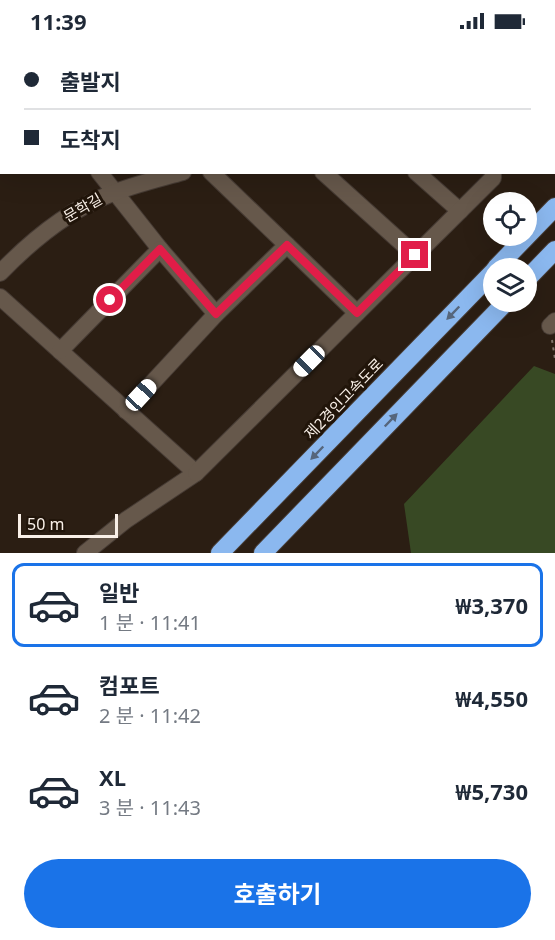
<!DOCTYPE html>
<html lang="ko">
<head>
<meta charset="utf-8">
<style>
	body { margin:0; font-family:"Noto Sans","Noto Sans KR",sans-serif; background:#f2f2f3; color:#1f2937; height:100vh; display:flex; flex-direction:column; font-size:22px; white-space:nowrap }
	* { box-sizing:border-box; margin:0 }
	p { font-size:20px; color:#747a83 }
	.icon { flex:none; width:33px; height:33px; fill:none; stroke:currentColor; stroke-width:2; stroke-linecap:round; stroke-linejoin:round }
	.map { position:relative; height:511px; overflow:hidden }
	.side { display:flex; flex-direction:column; background:#fff; flex:1 }
	.side>* { flex:none }
	.guide { position:absolute; left:0px; top:0px; width:555px; height:132px; box-shadow:0 6px 24px #0002; display:grid; align-content:center; height:132px; padding:0 24px; background:#fff }
	.buttons { position:absolute; left:483px; top:150px; display:grid; gap:12px }
	.buttons a { display:grid; place-items:center; width:54px; height:54px; border-radius:50%; background:#fff; box-shadow:0 6px 24px #0002; font-size:30px }
	.scale { position:absolute; left:18px; bottom:15px; width:100px; box-sizing:border-box; padding-left:6px; border:3px solid #f9f0e8; border-top:0; font-size:16px; line-height:21px; white-space:nowrap; color:#f9f0e8; -webkit-text-stroke:4px #21150a; paint-order:stroke }
	.end { position:absolute; width:27px; height:27px; margin:-14px; border:8px solid #e11d48; background:#fff; box-shadow:0 0 0 3px #fff }
	.from { border-radius:50% }
	.car { position:absolute; width:18px; height:36px; margin:-18px -9px; border-radius:8px; box-shadow:0 0 4px 2px #0007; background:linear-gradient(#fff 24%,#345 0 40%,#fff 0 76%,#345 0 86%,#fff 0) }
	.guide b { display:flex; align-items:center; gap:21px; height:57px; font-size:22px }
	.guide b+b { border-top:2px solid #e0e1e3 }
	.guide i { width:15px; height:15px; background:#1f2937 }
	ul { padding:10px 0 0; list-style:none }
	li { display:flex; align-items:center; gap:18px; height:84px; margin:0 12px 9px; padding:0 12px; border:3px solid transparent; border-radius:12px }
	li div { flex:1 }
	li b { display:block; font-size:22px }
	li em { font-style:normal; font-weight:700 }
	li.active { border-color:#1a73e8 }
	li>.icon { width:54px; height:54px; stroke-width:1.5 }
	.primary-button { display:flex; gap:12px; margin-top:auto; padding:12px 24px }
	.primary-button a { flex:1; height:69px; border-radius:36px; background:#1a73e8; color:#fff; font-size:24px; font-weight:700; line-height:69px; text-align:center }
	.status { display:flex; justify-content:space-between; align-items:center; height:42px; padding:0 30px; background:#fff; direction:ltr }
	.status svg { height:16px; fill:currentColor }
	.map>svg:first-child { display:block }
</style>
</head>
<body>
<div class="status"><b>11:39</b><svg viewBox="0 0 49 12"><path d="M0 12V9h3v3zM5 12V6h3v6zM10 12V3h3v9zM15 12V0h3v12zM26 1h20v11H26zM47 4h2v5h-2z"/></svg></div>
<div class="map">
<svg width="555" height="511" viewBox="0 0 555 511">
	<rect width="100%" height="100%" fill="#2b1e13"/>
	<path fill="#384924" d="M 534,324 L 555,332 L 555,511 L 411,511 L 404,462 Z"/>
	<g fill="none" stroke-linecap="round" stroke-linejoin="round">
		<defs>
			<g id="minor">
				<path d="M 154,0 L 156,2"/>
				<path d="M 293,0 L 295,2"/>
				<path d="M 520,0 L 523,2"/>
				<path d="M 33,2 L 34,0"/>
				<path d="M 93,2 L 93,0"/>
				<path d="M 252,2 L 253,0"/>
				<path d="M 358,2 L 359,0"/>
				<path d="M 445,2 L 446,0"/>
				<path d="M 554,25 L 555,26"/>
				<path d="M 0,39 L 2,40"/>
				<path d="M 0,57 L 2,55"/>
				<path d="M 99,130 L 160,207 L 216,272"/>
				<path d="M 323,130 L 415,213"/>
				<path d="M 416,130 L 460,169"/>
				<path d="M 287,203 L 357,271"/>
				<path d="M 0,231 C 30,200 67,169 108,153 C 132,143 158,137 183,130"/>
				<path d="M 0,255 L 196,431 L 126,478 L 85,511"/>
				<path d="M 550,284 L 555,279"/>
				<path d="M 60,309 L 160,207"/>
				<path d="M 126,369 L 216,272 L 287,203 L 211,130"/>
				<path d="M 196,431 L 493,136 L 493,130"/>
			</g>
			<g id="highway">
				<path d="M 496,226 L 555,165"/>
				<path d="M 526,238 L 555,208"/>
				<path d="M 220,511 L 494,229"/>
				<path d="M 263,511 L 506,260"/>
			</g>
		</defs>
		<use href="#minor" stroke="#463b34" stroke-width="18"/>
		<use href="#highway" stroke="#463b34" stroke-width="20"/>
		<path stroke="#80746b" stroke-width="2" stroke-dasharray="3 4.5" stroke-linecap="butt" d="M 552,298 L 555,317"/>
		<use href="#minor" stroke="#66584b" stroke-width="16"/>
		<use href="#highway" stroke="#8bb8ef" stroke-width="18"/>
	</g>
	<defs><path id="oneway-solid" d="M-6-.8H1V-3.2L6.5 0L1 3.2V.8H-6Z" transform="scale(1.5)"/></defs>
	<g fill="#56667c">
		<use href="#oneway-solid" transform="translate(453 271) rotate(134)"/>
		<use href="#oneway-solid" transform="translate(391 378) rotate(-46)"/>
		<use href="#oneway-solid" transform="translate(317 411) rotate(134)"/>
	</g>
	<g fill="none" stroke-linecap="round" stroke-linejoin="round">
		<path stroke="#e11d48" stroke-width="8" d="M 110,258 L 160,207 L 216,272 L 287,203 L 357,271 L 415,213"/>
	</g>
	<g text-anchor="middle" stroke-width="6" stroke-linejoin="round" paint-order="stroke">
		<g font-size="15" fill="#f9f0e8" stroke="#21150a">
			<text transform="translate(83 166) rotate(-30)" y="5">문학길</text>
			<text transform="translate(344 357) rotate(-46)" y="5">제2경인고속도로</text>
		</g>
	</g>
</svg>
<div class="buttons">
<a><svg class="icon" aria-label="locate" viewBox="0 0 24 24"><circle cx="12" cy="12" r="6"/><path d="M12 2v4M12 18v4M2 12h4M18 12h4"/></svg></a>
<a><svg class="icon" aria-label="layers" viewBox="0 0 24 24"><path d="M12 4l9 5-9 5-9-5zM3 14l9 5 9-5"/></svg></a>
</div>
<div class="scale">50 m</div>
<i class="end from" style="left:110px;top:258px"></i>
<i class="end" style="left:415px;top:213px"></i>
<i class="car" style="left:309px;top:319px;rotate:225deg"></i>
<i class="car" style="left:141px;top:353px;rotate:43deg"></i>
<div class="guide">
<b><i class="from"></i>출발지</b>
<b><i></i>도착지</b>
</div>
</div>
<section class="side">
<ul>
<li class="active"><svg class="icon" aria-label="car" viewBox="0 0 24 24"><path d="M5 17H2v-5l4-1 3-4h7l3 4 3 1v5h-3M9 17h6M6 11h13"/><circle cx="7" cy="17" r="2"/><circle cx="17" cy="17" r="2"/></svg><div><b>일반</b><p>1 분 · 11:41</p></div><em>₩3,370</em></li>
<li><svg class="icon" aria-label="car" viewBox="0 0 24 24"><path d="M5 17H2v-5l4-1 3-4h7l3 4 3 1v5h-3M9 17h6M6 11h13"/><circle cx="7" cy="17" r="2"/><circle cx="17" cy="17" r="2"/></svg><div><b>컴포트</b><p>2 분 · 11:42</p></div><em>₩4,550</em></li>
<li><svg class="icon" aria-label="car" viewBox="0 0 24 24"><path d="M5 17H2v-5l4-1 3-4h7l3 4 3 1v5h-3M9 17h6M6 11h13"/><circle cx="7" cy="17" r="2"/><circle cx="17" cy="17" r="2"/></svg><div><b>XL</b><p>3 분 · 11:43</p></div><em>₩5,730</em></li>
</ul>
<div class="primary-button"><a>호출하기</a></div>
</section>
</body>
</html>
